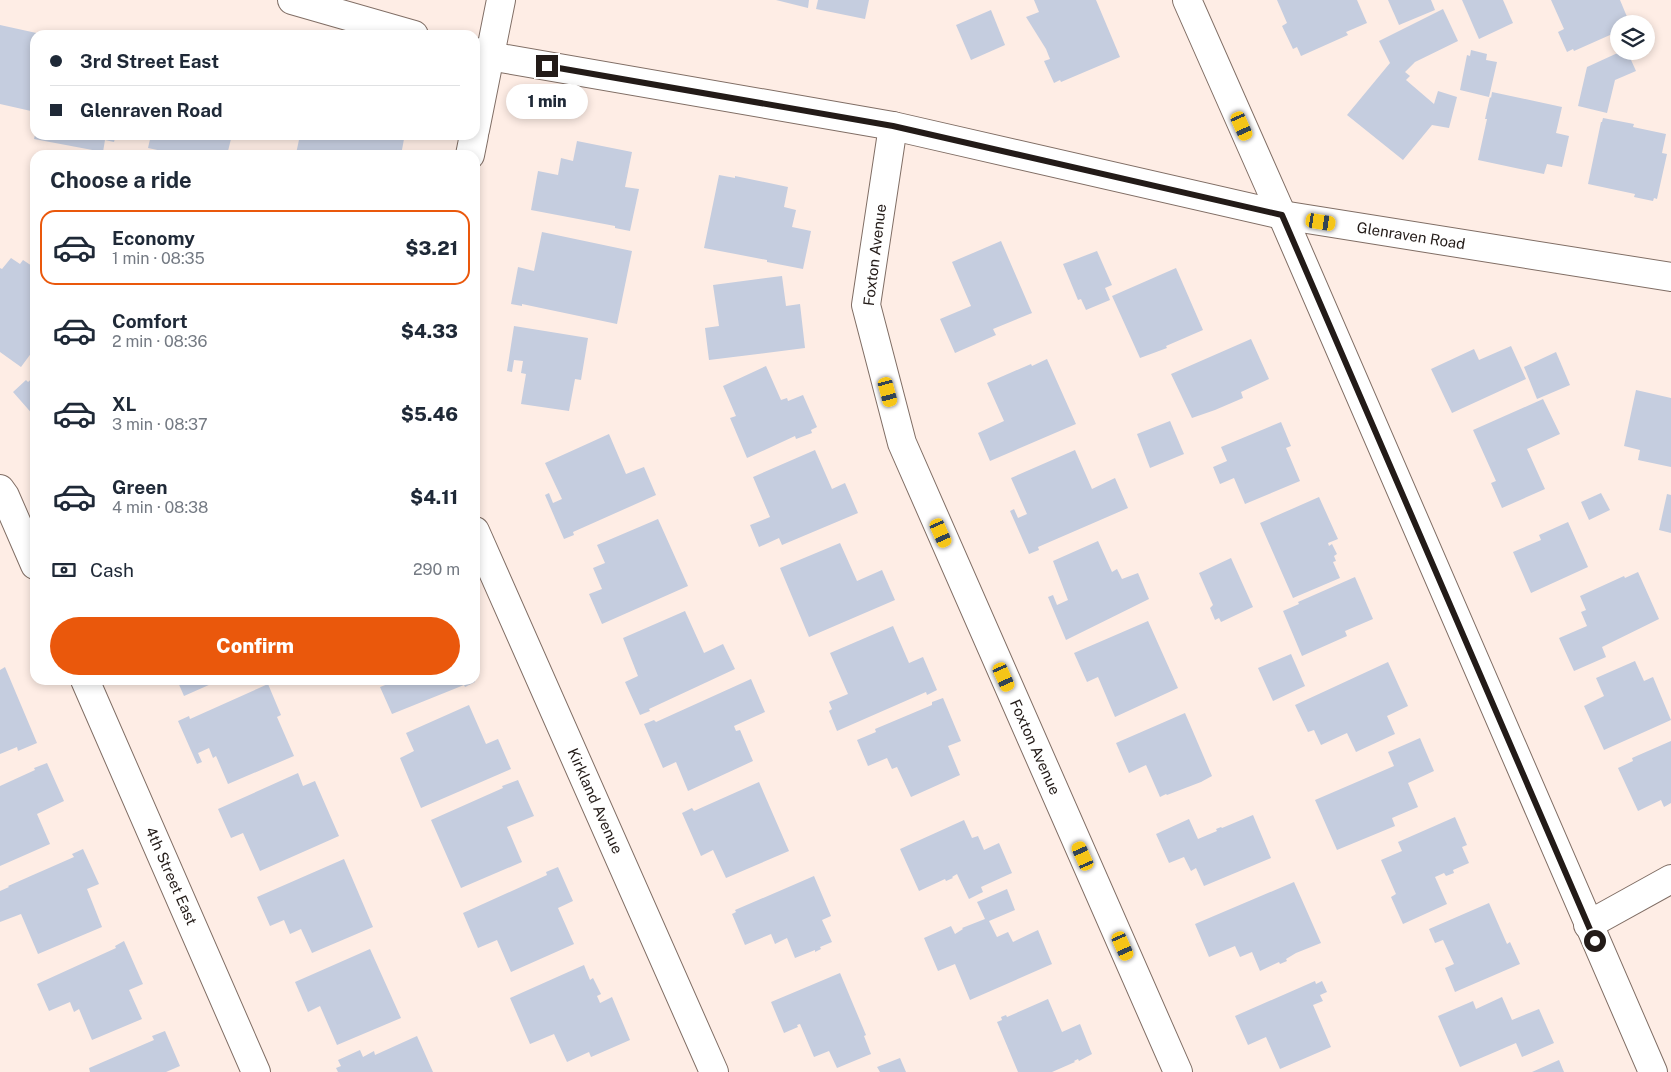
<!DOCTYPE html>
<html lang="en">
<head>
<meta charset="utf-8">
<style>
	body { margin:0; font-family:"Public Sans",sans-serif; background:#f6f6f7; color:#1f2937; height:100vh; display:flex; flex-direction:column; font-size:19px; white-space:nowrap }
	* { box-sizing:border-box; margin:0 }
	p { font-size:16px; color:#747a83 }
	.icon { flex:none; width:28px; height:28px; fill:none; stroke:currentColor; stroke-width:2; stroke-linecap:round; stroke-linejoin:round }
	.map { position:relative; flex:1; overflow:hidden }
	.side { position:absolute; left:30px; top:150px; width:450px; height:535px; display:flex; flex-direction:column; background:#fff; border-radius:15px; box-shadow:0 2px 8px #0003 }
	.side>* { flex:none }
	.guide { position:absolute; left:30px; top:30px; width:450px; height:110px; border-radius:15px; box-shadow:0 2px 8px #0003; display:grid; align-content:center; height:110px; padding:0 20px; background:#fff }
	.fabs { position:absolute; left:1610px; top:15px; display:grid; gap:10px }
	.fabs a { display:grid; place-items:center; width:45px; height:45px; border-radius:50%; background:#fff; box-shadow:0 2px 8px #0003; font-size:25px }
	.end { position:absolute; width:22px; height:22px; margin:-11px; border:6px solid #231b18; background:#fff; box-shadow:0 0 0 2px #fff }
	.from { border-radius:50% }
	.bubble { position:absolute; height:35px; border-radius:18px; background:#fff; box-shadow:0 2px 8px #0003; font-size:16px; font-weight:800; line-height:35px; text-align:center }
	.car { position:absolute; width:15px; height:30px; margin:-15px -8px; border-radius:6px; box-shadow:0 0 4px 1px #0007; background:linear-gradient(#f5c518 24%,#345 0 40%,#f5c518 0 76%,#345 0 86%,#f5c518 0) }
	.guide b { display:flex; align-items:center; gap:18px; height:48px; font-size:19px }
	.guide b+b { border-top:1px solid #e0e1e3 }
	.guide i { width:12px; height:12px; background:#1f2937 }
	ul { padding:0; list-style:none }
	li { display:flex; align-items:center; gap:15px; height:75px; margin:0 10px 8px; padding:0 10px; border:2px solid transparent; border-radius:15px }
	li div { flex:1 }
	li b { display:block; font-size:19px }
	li em { font-style:normal; font-weight:800 }
	li.on { border-color:#ea580c }
	li>.icon { width:45px; height:45px; stroke-width:1.5 }
	h2 { padding:0 20px; font-size:22px; line-height:60px }
	.pay { display:flex; align-items:center; gap:12px; height:55px; padding:0 20px; font-size:19px }
	.pay p { margin-inline-start:auto }
	.action { display:flex; gap:10px; margin-top:auto; padding:10px 20px }
	.action a { flex:1; height:58px; border-radius:30px; background:#ea580c; color:#fff; font-size:20px; font-weight:800; line-height:58px; text-align:center }
	.map>svg:first-child { display:block }
</style>
</head>
<body>
<div class="map">
<svg width="1671" height="1072" viewBox="0 0 1671 1072">
	<rect width="100%" height="100%" fill="#feede5"/>
	<g fill="#c5cddf">
		<path d="M 776,0 L 809,0 L 808,8 Z"/>
		<path d="M 818,0 L 869,0 L 865,19 L 816,9 Z"/>
		<path d="M 1034,0 L 1096,0 L 1120,57 L 1061,82 L 1060,80 L 1054,83 L 1044,61 L 1050,59 L 1046,49 L 1026,17 L 1039,12 Z"/>
		<path d="M 1277,0 L 1357,0 L 1367,23 L 1346,32 L 1348,35 L 1301,56 L 1297,47 L 1293,49 L 1282,26 L 1287,23 Z"/>
		<path d="M 1388,0 L 1431,0 L 1435,10 L 1399,25 Z"/>
		<path d="M 1462,0 L 1503,0 L 1513,23 L 1479,39 Z"/>
		<path d="M 1551,0 L 1620,0 L 1630,24 L 1619,24 L 1619,31 L 1574,51 L 1573,49 L 1567,52 L 1558,32 L 1564,29 Z"/>
		<path d="M 1443,9 L 1458,41 L 1415,62 L 1405,72 L 1410,76 L 1406,80 L 1434,104 L 1438,91 L 1457,97 L 1449,128 L 1432,125 L 1403,160 L 1347,115 L 1390,63 L 1379,41 Z"/>
		<path d="M 991,10 L 1005,45 L 971,60 L 956,25 Z"/>
		<path d="M 0,25 L 41,34 L 35,35 L 35,92 L 31,111 L 0,104 Z"/>
		<path d="M 1471,50 L 1487,54 L 1486,60 L 1497,62 L 1489,97 L 1460,90 L 1467,55 L 1470,56 Z"/>
		<path d="M 1622,51 L 1627,51 L 1636,71 L 1615,80 L 1607,113 L 1578,106 L 1587,67 Z"/>
		<path d="M 1492,92 L 1562,107 L 1556,133 L 1569,136 L 1562,167 L 1547,164 L 1544,174 L 1478,160 L 1487,119 L 1485,119 L 1490,97 L 1491,98 Z"/>
		<path d="M 1603,118 L 1634,124 L 1633,127 L 1666,134 L 1662,153 L 1667,154 L 1657,199 L 1654,198 L 1653,201 L 1634,197 L 1635,194 L 1588,184 L 1601,122 L 1602,122 Z"/>
		<path d="M 35,135 L 116,135 L 114,142 L 105,140 L 103,152 L 34,139 Z"/>
		<path d="M 151,135 L 232,135 L 227,155 L 181,155 L 148,148 Z"/>
		<path d="M 300,135 L 386,135 L 404,139 L 401,155 L 299,155 L 296,154 Z"/>
		<path d="M 577,141 L 632,152 L 625,187 L 639,189 L 630,231 L 615,228 L 615,226 L 531,210 L 538,171 L 558,175 L 561,158 L 573,161 Z"/>
		<path d="M 719,175 L 735,178 L 735,176 L 788,187 L 784,207 L 796,210 L 792,227 L 811,231 L 803,269 L 767,262 L 767,260 L 704,248 Z"/>
		<path d="M 542,232 L 632,251 L 617,324 L 522,304 L 522,306 L 511,304 L 518,267 L 534,271 Z"/>
		<path d="M 1001,241 L 1032,313 L 993,329 L 996,335 L 955,353 L 940,319 L 971,306 L 952,262 Z"/>
		<path d="M 1097,251 L 1112,285 L 1105,288 L 1110,300 L 1086,310 L 1081,299 L 1078,300 L 1063,264 Z"/>
		<path d="M 11,258 L 20,264 L 23,260 L 35,268 L 35,348 L 21,367 L 0,352 L 0,268 L 2,269 Z"/>
		<path d="M 1176,268 L 1203,330 L 1166,346 L 1167,348 L 1140,358 L 1112,296 Z"/>
		<path d="M 782,276 L 786,306 L 800,304 L 805,348 L 709,360 L 705,328 L 719,326 L 713,285 Z"/>
		<path d="M 514,326 L 588,338 L 581,380 L 575,379 L 569,411 L 521,404 L 526,374 L 521,373 L 523,361 L 514,360 L 512,372 L 507,371 Z"/>
		<path d="M 1251,339 L 1269,379 L 1241,392 L 1243,398 L 1215,410 L 1192,418 L 1171,374 Z"/>
		<path d="M 1511,346 L 1526,379 L 1452,413 L 1431,369 L 1474,349 L 1479,360 Z"/>
		<path d="M 1556,352 L 1570,385 L 1537,399 L 1524,367 Z"/>
		<path d="M 1047,359 L 1076,424 L 990,461 L 978,433 L 1004,421 L 987,383 L 1031,364 L 1032,366 Z"/>
		<path d="M 766,366 L 781,400 L 787,398 L 788,401 L 803,395 L 817,427 L 811,430 L 812,433 L 796,439 L 795,436 L 747,458 L 730,418 L 736,416 L 723,386 Z"/>
		<path d="M 35,376 L 35,417 L 13,392 L 26,380 L 28,382 Z"/>
		<path d="M 1636,390 L 1671,398 L 1671,467 L 1638,460 L 1640,450 L 1624,446 Z"/>
		<path d="M 1543,399 L 1560,434 L 1527,449 L 1545,489 L 1502,508 L 1491,483 L 1496,481 L 1473,430 Z"/>
		<path d="M 1170,421 L 1184,454 L 1150,468 L 1137,434 Z"/>
		<path d="M 1281,422 L 1291,446 L 1286,448 L 1300,481 L 1245,504 L 1234,478 L 1220,484 L 1213,467 L 1227,461 L 1221,447 Z"/>
		<path d="M 609,434 L 626,474 L 644,467 L 656,495 L 573,532 L 574,535 L 564,539 L 545,495 L 549,493 L 553,503 L 562,499 L 545,463 Z"/>
		<path d="M 815,450 L 832,489 L 845,483 L 858,513 L 782,545 L 779,538 L 759,547 L 750,525 L 770,517 L 753,477 Z"/>
		<path d="M 1075,450 L 1092,489 L 1115,478 L 1128,508 L 1038,547 L 1039,550 L 1029,554 L 1010,511 L 1014,509 L 1018,518 L 1027,514 L 1011,478 Z"/>
		<path d="M 1601,493 L 1610,510 L 1589,520 L 1581,502 Z"/>
		<path d="M 1667,494 L 1671,495 L 1671,533 L 1659,530 Z"/>
		<path d="M 1319,497 L 1338,539 L 1328,543 L 1329,546 L 1332,544 L 1337,554 L 1334,556 L 1336,561 L 1333,562 L 1340,578 L 1293,598 L 1260,523 Z"/>
		<path d="M 658,519 L 688,586 L 602,624 L 589,594 L 602,589 L 593,568 L 605,563 L 597,545 Z"/>
		<path d="M 1568,522 L 1588,567 L 1531,593 L 1513,552 L 1541,540 L 1539,535 Z"/>
		<path d="M 1098,541 L 1112,572 L 1117,569 L 1122,579 L 1138,573 L 1149,599 L 1066,640 L 1048,597 L 1053,595 L 1057,605 L 1068,600 L 1053,561 Z"/>
		<path d="M 840,543 L 857,581 L 882,570 L 895,600 L 809,637 L 780,568 Z"/>
		<path d="M 1231,558 L 1253,607 L 1221,622 L 1219,618 L 1215,620 L 1210,608 L 1213,605 L 1199,573 Z"/>
		<path d="M 1638,572 L 1659,619 L 1602,647 L 1606,657 L 1574,671 L 1559,638 L 1587,626 L 1581,612 L 1586,610 L 1580,596 L 1624,576 L 1625,578 Z"/>
		<path d="M 1355,577 L 1373,619 L 1345,631 L 1347,636 L 1302,656 L 1283,611 L 1299,604 L 1298,602 Z"/>
		<path d="M 685,611 L 704,653 L 723,644 L 735,669 L 649,709 L 650,711 L 640,715 L 625,682 L 638,676 L 623,638 Z"/>
		<path d="M 1148,621 L 1178,688 L 1115,717 L 1098,677 L 1087,682 L 1074,653 Z"/>
		<path d="M 893,626 L 909,663 L 923,657 L 937,690 L 927,695 L 926,692 L 837,731 L 829,711 L 832,709 L 829,702 L 848,694 L 830,653 Z"/>
		<path d="M 1291,654 L 1305,686 L 1273,701 L 1258,668 Z"/>
		<path d="M 1635,661 L 1644,681 L 1653,677 L 1671,720 L 1604,750 L 1584,706 L 1604,696 L 1596,678 Z"/>
		<path d="M 1388,662 L 1408,706 L 1387,716 L 1395,734 L 1356,752 L 1347,733 L 1321,745 L 1314,730 L 1308,732 L 1295,705 Z"/>
		<path d="M 5,667 L 37,743 L 18,751 L 17,747 L 0,754 L 0,670 Z"/>
		<path d="M 751,679 L 765,712 L 734,726 L 736,731 L 740,730 L 753,761 L 688,791 L 676,762 L 663,768 L 644,724 L 654,720 L 656,722 Z"/>
		<path d="M 177,680 L 220,680 L 184,696 Z"/>
		<path d="M 393,680 L 474,680 L 475,682 L 465,687 L 464,685 L 392,714 L 380,687 L 393,682 Z"/>
		<path d="M 268,684 L 281,715 L 277,717 L 294,756 L 228,784 L 216,756 L 213,758 L 209,748 L 198,753 L 202,762 L 197,764 L 178,721 L 189,716 L 190,719 Z"/>
		<path d="M 943,698 L 961,741 L 948,746 L 960,775 L 911,797 L 897,767 L 892,769 L 887,758 L 868,766 L 857,740 L 876,732 L 875,729 L 932,705 L 932,702 Z"/>
		<path d="M 469,705 L 486,744 L 498,739 L 511,769 L 421,808 L 400,758 L 414,751 L 406,733 Z"/>
		<path d="M 1185,713 L 1212,776 L 1201,782 L 1167,795 L 1166,794 L 1160,797 L 1146,765 L 1129,773 L 1116,743 Z"/>
		<path d="M 1420,738 L 1434,771 L 1408,783 L 1418,807 L 1392,818 L 1395,826 L 1337,850 L 1315,800 L 1394,766 L 1388,752 Z"/>
		<path d="M 1671,741 L 1671,803 L 1664,807 L 1661,800 L 1638,811 L 1618,768 L 1633,761 L 1632,758 Z"/>
		<path d="M 47,763 L 64,801 L 37,814 L 50,844 L 0,866 L 0,786 L 35,770 L 34,768 Z"/>
		<path d="M 298,773 L 303,786 L 315,781 L 339,836 L 260,871 L 243,833 L 231,838 L 218,809 Z"/>
		<path d="M 518,780 L 534,816 L 507,827 L 522,862 L 461,888 L 431,820 L 503,788 L 502,786 Z"/>
		<path d="M 759,782 L 789,851 L 726,878 L 713,850 L 701,856 L 682,813 L 692,808 L 694,811 Z"/>
		<path d="M 1253,815 L 1271,858 L 1204,886 L 1196,868 L 1191,871 L 1184,857 L 1169,863 L 1156,834 L 1189,819 L 1198,839 L 1217,831 L 1216,829 L 1221,827 L 1222,828 Z"/>
		<path d="M 1455,817 L 1467,845 L 1462,847 L 1469,863 L 1453,870 L 1454,873 L 1446,876 L 1444,873 L 1435,877 L 1447,904 L 1403,924 L 1391,897 L 1396,894 L 1381,860 L 1402,851 L 1398,842 Z"/>
		<path d="M 964,820 L 972,838 L 978,836 L 984,850 L 999,843 L 1012,873 L 981,887 L 983,892 L 969,899 L 957,874 L 952,877 L 953,878 L 946,881 L 945,879 L 919,891 L 900,849 Z"/>
		<path d="M 83,849 L 99,884 L 87,889 L 102,927 L 38,954 L 21,914 L 0,922 L 0,891 L 9,887 L 8,886 L 74,857 L 72,854 Z"/>
		<path d="M 344,859 L 373,927 L 312,953 L 301,929 L 290,934 L 284,920 L 270,926 L 257,897 Z"/>
		<path d="M 558,867 L 573,901 L 558,908 L 574,944 L 511,972 L 497,940 L 478,948 L 463,913 L 547,875 L 546,872 Z"/>
		<path d="M 814,876 L 831,916 L 822,920 L 832,942 L 820,947 L 821,949 L 815,952 L 815,950 L 795,958 L 787,938 L 775,944 L 771,934 L 745,945 L 732,914 L 736,912 L 735,910 Z"/>
		<path d="M 1294,882 L 1321,943 L 1296,953 L 1286,959 L 1287,961 L 1280,964 L 1279,962 L 1260,971 L 1252,952 L 1240,957 L 1235,946 L 1209,957 L 1195,924 Z"/>
		<path d="M 1007,889 L 1015,910 L 989,921 L 997,937 L 1008,932 L 1013,942 L 1038,930 L 1052,964 L 970,1000 L 955,964 L 938,971 L 924,938 L 951,926 L 955,934 L 963,929 L 962,928 L 985,919 L 977,902 Z"/>
		<path d="M 1489,903 L 1507,944 L 1510,942 L 1520,964 L 1455,992 L 1445,968 L 1454,964 L 1443,940 L 1435,943 L 1429,929 Z"/>
		<path d="M 124,941 L 143,984 L 129,990 L 142,1019 L 92,1040 L 79,1009 L 74,1012 L 70,1002 L 49,1011 L 37,984 L 116,948 L 115,946 Z"/>
		<path d="M 370,949 L 401,1018 L 337,1045 L 320,1006 L 308,1012 L 295,982 Z"/>
		<path d="M 584,965 L 590,980 L 593,978 L 601,994 L 597,996 L 600,1003 L 612,997 L 630,1040 L 591,1057 L 589,1052 L 567,1062 L 554,1034 L 530,1044 L 510,998 Z"/>
		<path d="M 840,973 L 866,1035 L 864,1036 L 871,1054 L 837,1068 L 829,1051 L 814,1057 L 800,1024 L 797,1025 L 798,1027 L 784,1033 L 771,1002 Z"/>
		<path d="M 1315,981 L 1316,984 L 1322,981 L 1327,992 L 1320,995 L 1323,1001 L 1313,1005 L 1331,1047 L 1280,1069 L 1266,1037 L 1248,1045 L 1235,1016 Z"/>
		<path d="M 1502,997 L 1512,1020 L 1539,1009 L 1554,1043 L 1522,1057 L 1516,1043 L 1460,1067 L 1438,1016 L 1473,1001 L 1476,1009 Z"/>
		<path d="M 1048,999 L 1062,1032 L 1080,1024 L 1092,1054 L 1079,1061 L 1078,1059 L 1074,1061 L 1075,1062 L 1052,1072 L 1018,1072 L 997,1022 L 1002,1020 L 1001,1017 L 1006,1015 L 1007,1017 Z"/>
		<path d="M 165,1031 L 180,1066 L 166,1072 L 90,1072 L 89,1068 L 154,1040 L 152,1036 Z"/>
		<path d="M 417,1036 L 433,1072 L 338,1072 L 336,1068 L 341,1066 L 338,1060 L 360,1050 L 363,1057 L 374,1051 L 375,1055 Z"/>
		<path d="M 900,1058 L 906,1072 L 880,1072 L 877,1067 Z"/>
		<path d="M 1559,1060 L 1564,1072 L 1532,1072 Z"/>
	</g>
	<g fill="none" stroke-linecap="round" stroke-linejoin="round">
		<defs>
			<g id="minor">
				<path d="M 292,0 L 414,35"/>
				<path d="M 1187,0 L 1282,215 L 1653,1072"/>
				<path d="M 475,52 L 489,56 L 893,126 L 1282,215 L 1671,277"/>
				<path d="M 893,126 L 866,305 L 902,443 L 1178,1072"/>
				<path d="M 475,130 L 501,0"/>
				<path d="M 470,155 L 474,135"/>
				<path d="M 0,489 L 5,496 L 35,565"/>
				<path d="M 475,531 L 714,1072"/>
				<path d="M 85,680 L 256,1072"/>
				<path d="M 1588,925 L 1671,879"/>
			</g>
		</defs>
		<use href="#minor" stroke="#806e65" stroke-width="30"/>
		<use href="#minor" stroke="#fff" stroke-width="28"/>
	</g>
	<g fill="none" stroke-linecap="round" stroke-linejoin="round">
		<path stroke="#231b18" stroke-width="6" d="M 547,66 L 893,126 L 1282,215 L 1595,941"/>
	</g>
	<g text-anchor="middle" stroke-width="4" stroke-linejoin="round" paint-order="stroke">
		<g font-size="15" fill="#231b18" stroke="#fff">
			<text transform="translate(1411 236) rotate(9)" y="5">Glenraven Road</text>
			<text transform="translate(875 255) rotate(-83)" y="5">Foxton Avenue</text>
			<text transform="translate(1035 747) rotate(66)" y="5">Foxton Avenue</text>
			<text transform="translate(595 801) rotate(66)" y="5">Kirkland Avenue</text>
			<text transform="translate(171 876) rotate(66)" y="5">4th Street East</text>
		</g>
	</g>
</svg>
<div class="fabs">
<a><svg class="icon" aria-label="layers" viewBox="0 0 24 24"><path d="M12 4l9 5-9 5-9-5zM3 14l9 5 9-5"/></svg></a>
</div>
<i class="end from" style="left:1595px;top:941px"></i>
<i class="end" style="left:547px;top:66px"></i>
<div class="bubble" style="left:506px;top:84px;width:82px">1 min</div>
<i class="car" style="left:1242px;top:126px;rotate:156deg"></i>
<i class="car" style="left:1321px;top:222px;rotate:99deg"></i>
<i class="car" style="left:888px;top:392px;rotate:165deg"></i>
<i class="car" style="left:941px;top:533px;rotate:156deg"></i>
<i class="car" style="left:1004px;top:677px;rotate:156deg"></i>
<i class="car" style="left:1083px;top:856px;rotate:336deg"></i>
<i class="car" style="left:1123px;top:946px;rotate:156deg"></i>
<div class="guide">
<b><i class="from"></i>3rd Street East</b>
<b><i></i>Glenraven Road</b>
</div>
<section class="side">
<h2>Choose a ride</h2>
<ul>
<li class="on"><svg class="icon" aria-label="car" viewBox="0 0 24 24"><path d="M5 17H2v-5l4-1 3-4h7l3 4 3 1v5h-3M9 17h6M6 11h13"/><circle cx="7" cy="17" r="2"/><circle cx="17" cy="17" r="2"/></svg><div><b>Economy</b><p>1 min · 08:35</p></div><em>$3.21</em></li>
<li><svg class="icon" aria-label="car" viewBox="0 0 24 24"><path d="M5 17H2v-5l4-1 3-4h7l3 4 3 1v5h-3M9 17h6M6 11h13"/><circle cx="7" cy="17" r="2"/><circle cx="17" cy="17" r="2"/></svg><div><b>Comfort</b><p>2 min · 08:36</p></div><em>$4.33</em></li>
<li><svg class="icon" aria-label="car" viewBox="0 0 24 24"><path d="M5 17H2v-5l4-1 3-4h7l3 4 3 1v5h-3M9 17h6M6 11h13"/><circle cx="7" cy="17" r="2"/><circle cx="17" cy="17" r="2"/></svg><div><b>XL</b><p>3 min · 08:37</p></div><em>$5.46</em></li>
<li><svg class="icon" aria-label="car" viewBox="0 0 24 24"><path d="M5 17H2v-5l4-1 3-4h7l3 4 3 1v5h-3M9 17h6M6 11h13"/><circle cx="7" cy="17" r="2"/><circle cx="17" cy="17" r="2"/></svg><div><b>Green</b><p>4 min · 08:38</p></div><em>$4.11</em></li>
</ul>
<div class="pay"><svg class="icon" aria-label="cash" viewBox="0 0 24 24"><path d="M3 7h18v10H3z"/><circle cx="12" cy="12" r="2"/></svg>Cash<p>290 m</p></div>
<div class="action"><a>Confirm</a></div>
</section>
</div>
</body>
</html>
